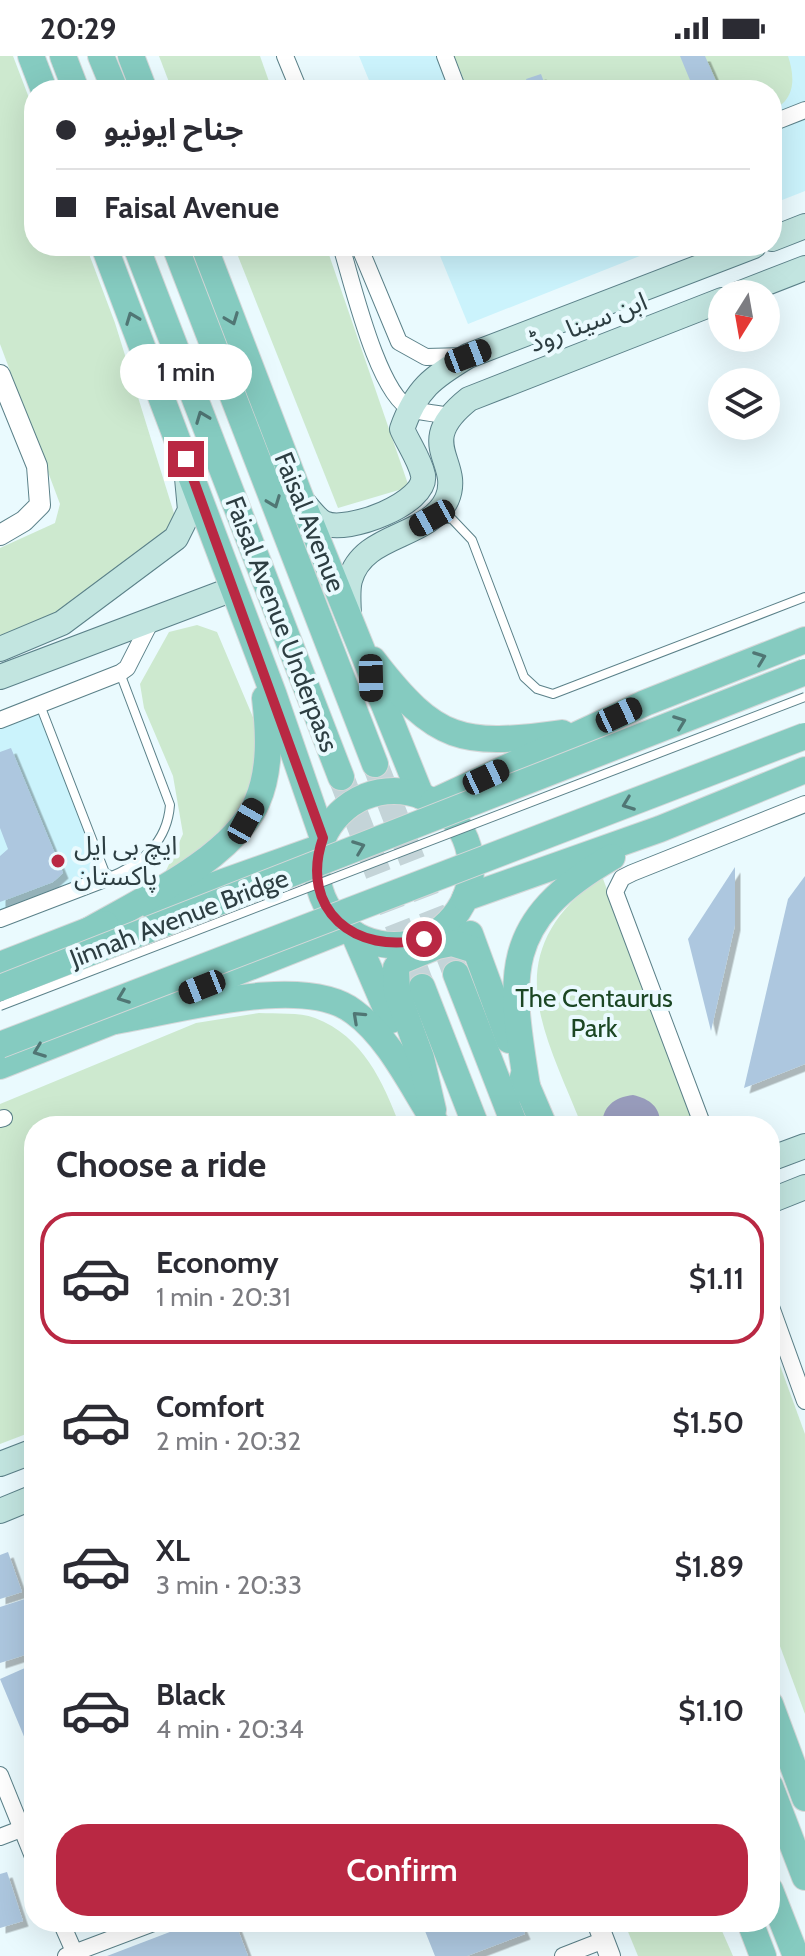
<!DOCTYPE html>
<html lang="en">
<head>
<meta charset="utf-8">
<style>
	body { margin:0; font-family:Cabin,"Noto Sans Arabic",sans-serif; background:#f2f2f3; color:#2b2b33; height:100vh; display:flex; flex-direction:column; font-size:30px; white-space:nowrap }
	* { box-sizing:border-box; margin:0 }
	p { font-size:26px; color:#7c7c81 }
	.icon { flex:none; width:44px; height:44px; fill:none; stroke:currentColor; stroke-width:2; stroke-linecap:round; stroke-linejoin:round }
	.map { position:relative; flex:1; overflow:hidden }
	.details { position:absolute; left:24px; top:1060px; width:756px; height:816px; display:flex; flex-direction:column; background:#fff; border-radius:32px; box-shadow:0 8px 32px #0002 }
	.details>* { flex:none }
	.hud { position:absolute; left:24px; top:24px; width:758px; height:176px; border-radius:32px; box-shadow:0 8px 32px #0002; display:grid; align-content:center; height:176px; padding:0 32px; background:#fff }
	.needle { width:52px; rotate:191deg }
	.controls { position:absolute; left:708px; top:224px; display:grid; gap:16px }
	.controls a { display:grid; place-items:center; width:72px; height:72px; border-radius:50%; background:#fff; box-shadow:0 8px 32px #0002; font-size:40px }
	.end { position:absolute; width:36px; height:36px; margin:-18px; border:10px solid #b92843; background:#fff; box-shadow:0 0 0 4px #fff }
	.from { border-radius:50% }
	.bubble { position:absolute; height:56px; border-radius:28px; background:#fff; box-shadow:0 8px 32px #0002; font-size:26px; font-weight:600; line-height:56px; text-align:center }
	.car { position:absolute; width:24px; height:48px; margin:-24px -12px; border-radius:10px; box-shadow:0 0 6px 2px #0007; background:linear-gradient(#222 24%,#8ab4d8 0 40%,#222 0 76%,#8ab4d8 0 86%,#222 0) }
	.hud b { display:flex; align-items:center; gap:28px; height:76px; font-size:30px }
	.hud b+b { border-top:2px solid #e1e1e2 }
	.hud i { width:20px; height:20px; background:#2b2b33 }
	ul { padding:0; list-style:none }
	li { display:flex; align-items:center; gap:24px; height:132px; margin:0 16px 12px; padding:0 16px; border:4px solid transparent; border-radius:32px }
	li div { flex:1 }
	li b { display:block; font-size:30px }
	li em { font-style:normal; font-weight:600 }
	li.active { border-color:#b92843 }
	li>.icon { width:72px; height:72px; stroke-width:1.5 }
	h2 { padding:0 32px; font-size:36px; line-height:96px }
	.action { display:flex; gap:16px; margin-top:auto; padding:16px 32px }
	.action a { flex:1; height:92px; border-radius:32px; background:#b92843; color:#fff; font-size:32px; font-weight:600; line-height:92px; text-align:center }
	.status { display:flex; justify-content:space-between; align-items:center; height:56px; padding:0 40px; background:#fff; direction:ltr }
	.status svg { height:22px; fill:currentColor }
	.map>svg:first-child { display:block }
</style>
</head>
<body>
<div class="status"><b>20:29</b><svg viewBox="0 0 49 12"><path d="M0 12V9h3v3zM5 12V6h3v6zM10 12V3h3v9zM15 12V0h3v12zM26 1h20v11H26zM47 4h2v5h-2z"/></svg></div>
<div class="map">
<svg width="805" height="1900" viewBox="0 0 805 1900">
	<defs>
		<filter id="shadow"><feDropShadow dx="5.5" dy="5.5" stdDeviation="0" flood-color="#0004"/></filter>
	</defs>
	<rect width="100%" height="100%" fill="#eafafe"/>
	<g fill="#cbf3fc">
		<path d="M 359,0 L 805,0 L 805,135 L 772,148 L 772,34 L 373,34 Z"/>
		<path d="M 436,190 L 665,190 L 468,268 Z"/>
		<path d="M 40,649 L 107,822 L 0,863 L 0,664 Z"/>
	</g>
	<g fill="#cde9cf">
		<path d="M 0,0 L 13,0 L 34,55 L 34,190 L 86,190 L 115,267 L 177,467 L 38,570 L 0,580 L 0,492 L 55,467 L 60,448 L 0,288 Z"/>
		<path d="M 159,0 L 260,0 L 272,34 L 172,34 Z"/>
		<path d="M 454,0 L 788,0 C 795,21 796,44 772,54 L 772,34 L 468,34 Z"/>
		<path d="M 234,190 L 326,190 L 409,431 L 338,452 Z"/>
		<path d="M 197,569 L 217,576 L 255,666 L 257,734 L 218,790 L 164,819 L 183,778 L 173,720 L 144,652 L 140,628 L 169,576 Z"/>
		<path d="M 602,820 L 694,1070 L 582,1070 C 542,971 496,897 602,820 Z"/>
		<path d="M 259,957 C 276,958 299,956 315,962 C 363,980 383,1026 400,1070 L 34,1070 L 34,1375 L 0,1388 L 0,1048 L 196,967 Z"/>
		<path d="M 770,1282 L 805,1378 L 805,1658 L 770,1563 Z"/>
		<path d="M 624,1866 L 718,1866 L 733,1900 L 638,1900 Z"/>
	</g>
	<path fill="#999dbd" d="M 633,1039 C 650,1043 661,1051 660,1070 L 602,1070 C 602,1051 614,1041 633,1039 Z"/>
	<g fill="#adc7df" filter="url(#shadow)">
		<path d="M 680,0 L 705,0 L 720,34 L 694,34 Z"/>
		<path d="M 541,18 L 547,34 L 530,34 L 526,23 Z"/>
		<path d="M 11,692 L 63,817 L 53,826 L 0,846 L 0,800 L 8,793 L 0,772 L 0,696 Z"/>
		<path d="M 735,811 L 735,869 L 711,975 L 688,883 Z"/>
		<path d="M 805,820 L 805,1008 L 744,1032 L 788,843 Z"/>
		<path d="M 8,1496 L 22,1536 L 0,1543 L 0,1499 Z"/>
		<path d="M 31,1541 L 34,1596 L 0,1607 L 0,1551 Z"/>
		<path d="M 34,1608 L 34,1687 L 28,1690 L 0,1623 Z"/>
		<path d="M 7,1816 L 23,1865 L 0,1872 L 0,1818 Z"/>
		<path d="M 196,1866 L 235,1866 L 248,1900 L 107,1900 Z"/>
		<path d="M 433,1866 L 520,1866 L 525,1878 L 467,1900 L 435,1900 L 423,1870 Z"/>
	</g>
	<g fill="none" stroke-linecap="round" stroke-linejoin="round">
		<g stroke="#c4d4d8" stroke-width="26" stroke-dasharray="26 13" stroke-linecap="butt">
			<path d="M 375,708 L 456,918"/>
			<path d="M 341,721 L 422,931"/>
		</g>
		<defs>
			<g id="service">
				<path d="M 437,462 L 452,463 L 472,484 L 524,621 L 537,633 L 553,638 L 805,541"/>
				<path d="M 40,649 L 107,822 C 140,809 167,788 170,749 L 120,617"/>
			</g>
			<g id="minor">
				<path d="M 285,0 L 299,34"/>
				<path d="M 445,0 L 458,34"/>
				<path d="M 772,67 L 805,54"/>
				<path d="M 341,190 C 352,225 378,339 411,353 C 422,357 437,357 448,360"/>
				<path d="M 359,190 L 399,286 L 426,301 L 465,300"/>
				<path d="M 0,664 L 120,617 L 127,612 L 153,561"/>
				<path d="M 0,863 L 107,822"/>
				<path d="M 0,1063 L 4,1062"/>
				<path d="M 703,1070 L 615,836 L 622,822 L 632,817 L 805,748"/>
				<path d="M 770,1248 L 805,1345"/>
				<path d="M 0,1719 L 34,1803"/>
				<path d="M 0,1781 L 34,1768"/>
				<path d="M 61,1866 L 76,1900"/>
				<path d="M 66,1900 L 156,1866"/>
				<path d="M 563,1900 L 604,1884"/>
			</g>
			<g id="tertiary">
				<path d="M 0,319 L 37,410 L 40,449 L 24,465 L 0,479"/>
				<path d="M 597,1866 L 610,1900"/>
			</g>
			<g id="secondary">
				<path d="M 772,183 L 805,170"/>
				<path d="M 738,238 L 805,212"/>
				<path d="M 302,445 C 308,451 317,464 324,467 C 347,478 428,447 423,419 C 420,404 408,387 402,373 C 416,333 433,321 468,300 L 754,190"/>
				<path d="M 349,561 C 349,550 347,535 350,524 C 363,476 429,483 447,443 C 463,405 412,388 469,343 L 722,244"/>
				<path d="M 0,593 L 62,567 L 176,482 L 190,454 L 187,422"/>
				<path d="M 0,621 L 233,533"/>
				<path d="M 770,1103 L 805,1090"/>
				<path d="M 770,1145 L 805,1131"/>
				<path d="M 0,1408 L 34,1395"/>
				<path d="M 0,1455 L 34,1441"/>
			</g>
			<g id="primary">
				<path d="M 31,0 L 44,34"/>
				<path d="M 63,0 L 76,34"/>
				<path d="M 101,0 L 115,34"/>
				<path d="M 131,0 L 144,34"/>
				<path d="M 104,190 L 273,637 L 323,782"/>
				<path d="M 136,190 L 341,721"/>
				<path d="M 175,190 L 375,708"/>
				<path d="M 204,190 L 301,443 L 421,740"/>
				<path d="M 373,604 C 436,686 462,691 562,677"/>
				<circle cx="394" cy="812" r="77"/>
				<path d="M 433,746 L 645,647 L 805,584"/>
				<path d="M 465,842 L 660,773 L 805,714"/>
				<path d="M 153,851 L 319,792"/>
				<path d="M 88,875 C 140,845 233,802 257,746 C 271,714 269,676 265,642"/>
				<path d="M 354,878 L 391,964"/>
				<path d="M 470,878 L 509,984"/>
				<path d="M 0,909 L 105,868"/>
				<path d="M 456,918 L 515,1070"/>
				<path d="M 422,931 L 476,1070"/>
				<path d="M 115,965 C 176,955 304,917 354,956 C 390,982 413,1033 437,1069"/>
				<path d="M 0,1010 L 346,873"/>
				<path d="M 523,1021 L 544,1070"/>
				<path d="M 528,1036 C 509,920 499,866 612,801"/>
				<path d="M 433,1054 L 421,1002 L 397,936 L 396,912 L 401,905 L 437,890 L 452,887 L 475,894"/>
				<path d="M 770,1648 L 805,1742"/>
				<path d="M 770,1730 L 805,1821"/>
				<path d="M 770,1834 L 796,1900"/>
				<path d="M 750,1866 L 763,1900"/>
			</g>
		</defs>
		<use href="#service" stroke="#5b8189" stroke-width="10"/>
		<use href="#minor" stroke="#5b8189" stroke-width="18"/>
		<use href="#tertiary" stroke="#5b8189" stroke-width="22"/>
		<use href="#secondary" stroke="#5b8189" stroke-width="26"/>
		<use href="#primary" stroke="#d5d8d9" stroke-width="28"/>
		<use href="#service" stroke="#fff" stroke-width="8"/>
		<use href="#minor" stroke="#fff" stroke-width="16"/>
		<use href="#tertiary" stroke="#fff" stroke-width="20"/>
		<use href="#secondary" stroke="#c2e5e0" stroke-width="24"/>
		<use href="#primary" stroke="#85cbc0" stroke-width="26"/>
		<defs>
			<path id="service-bridge" d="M 0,950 L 805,641"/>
			<g id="primary-bridge">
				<path d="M 0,932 L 805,616"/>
				<path d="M 0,989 L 805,680"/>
			</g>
		</defs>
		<use href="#service-bridge" stroke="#5b8189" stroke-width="10" stroke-linecap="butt"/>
		<use href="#primary-bridge" stroke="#d5d8d9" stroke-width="28" stroke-linecap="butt"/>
		<use href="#service-bridge" stroke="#fff" stroke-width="8"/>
		<use href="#primary-bridge" stroke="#85cbc0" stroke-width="26"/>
	</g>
	<defs><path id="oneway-chevron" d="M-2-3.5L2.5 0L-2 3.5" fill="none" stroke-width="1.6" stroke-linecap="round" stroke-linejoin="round" transform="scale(2)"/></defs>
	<g stroke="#507674">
		<use href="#oneway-chevron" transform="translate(132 262) rotate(-111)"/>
		<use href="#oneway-chevron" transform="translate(232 263) rotate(69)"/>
		<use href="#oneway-chevron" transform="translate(202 361) rotate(-111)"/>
		<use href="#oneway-chevron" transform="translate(274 446) rotate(69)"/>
		<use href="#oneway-chevron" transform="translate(760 602) rotate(-21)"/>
		<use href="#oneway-chevron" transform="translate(680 666) rotate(-21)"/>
		<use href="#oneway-chevron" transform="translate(628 748) rotate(159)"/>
		<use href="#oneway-chevron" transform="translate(359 791) rotate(-21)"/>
		<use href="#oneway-chevron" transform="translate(123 941) rotate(159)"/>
		<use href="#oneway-chevron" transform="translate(358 961) rotate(-137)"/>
		<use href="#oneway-chevron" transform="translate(39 995) rotate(159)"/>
	</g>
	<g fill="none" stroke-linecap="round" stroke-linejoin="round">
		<path stroke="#b92843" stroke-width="10" d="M 186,403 L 323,782 C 298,854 356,900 424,883"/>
	</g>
	<circle fill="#b92843" stroke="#eafafe" stroke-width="3" cx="58" cy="805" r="8"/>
	<g text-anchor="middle" stroke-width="8" stroke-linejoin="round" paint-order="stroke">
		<g font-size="26" fill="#2d3e42" stroke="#eafafe">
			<text transform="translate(588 266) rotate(-21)" y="9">ابن سینا روڈ</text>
			<text transform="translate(310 466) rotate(68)" y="9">Faisal Avenue</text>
			<text transform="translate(282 568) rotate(69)" y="9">Faisal Avenue Underpass</text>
			<text transform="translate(179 862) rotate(-21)" y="9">Jinnah Avenue Bridge</text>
		</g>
		<g font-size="26" fill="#2d3e42" stroke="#eafafe" text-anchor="start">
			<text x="74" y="799">ایچ بی ایل<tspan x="74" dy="30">پاکستان</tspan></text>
		</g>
		<g font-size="26" fill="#1b4623" stroke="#eafafe">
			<text x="594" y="951">The Centaurus<tspan x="594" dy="30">Park</tspan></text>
		</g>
	</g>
</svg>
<div class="controls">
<a><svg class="needle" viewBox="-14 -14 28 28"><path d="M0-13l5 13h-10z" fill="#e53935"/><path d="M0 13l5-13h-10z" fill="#7c7c81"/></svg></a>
<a><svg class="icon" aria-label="layers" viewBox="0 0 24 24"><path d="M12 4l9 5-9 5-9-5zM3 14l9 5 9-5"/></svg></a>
</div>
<i class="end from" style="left:424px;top:883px"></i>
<i class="end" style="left:186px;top:403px"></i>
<div class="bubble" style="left:120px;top:288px;width:132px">1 min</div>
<i class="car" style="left:468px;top:300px;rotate:69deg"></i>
<i class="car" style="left:432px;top:462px;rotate:241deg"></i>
<i class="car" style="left:371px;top:622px;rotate:179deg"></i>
<i class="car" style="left:619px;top:659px;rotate:65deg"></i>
<i class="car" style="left:486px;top:721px;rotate:65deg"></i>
<i class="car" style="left:246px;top:765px;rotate:29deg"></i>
<i class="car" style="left:202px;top:931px;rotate:248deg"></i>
<div class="hud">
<b><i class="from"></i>جناح ایونیو</b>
<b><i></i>Faisal Avenue</b>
</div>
<section class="details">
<h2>Choose a ride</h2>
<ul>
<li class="active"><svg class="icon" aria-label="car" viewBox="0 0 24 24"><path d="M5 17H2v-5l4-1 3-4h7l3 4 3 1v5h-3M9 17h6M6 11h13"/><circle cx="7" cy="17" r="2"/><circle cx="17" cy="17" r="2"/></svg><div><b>Economy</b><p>1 min · 20:31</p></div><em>$1.11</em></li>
<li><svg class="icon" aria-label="car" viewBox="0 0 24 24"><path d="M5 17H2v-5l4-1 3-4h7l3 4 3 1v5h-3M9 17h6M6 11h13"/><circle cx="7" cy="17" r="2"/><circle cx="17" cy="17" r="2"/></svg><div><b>Comfort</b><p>2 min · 20:32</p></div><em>$1.50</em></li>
<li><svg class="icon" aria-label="car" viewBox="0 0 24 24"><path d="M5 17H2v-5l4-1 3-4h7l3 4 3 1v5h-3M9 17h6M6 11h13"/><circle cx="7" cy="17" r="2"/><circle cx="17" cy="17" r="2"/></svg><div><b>XL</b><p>3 min · 20:33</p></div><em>$1.89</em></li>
<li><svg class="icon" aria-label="car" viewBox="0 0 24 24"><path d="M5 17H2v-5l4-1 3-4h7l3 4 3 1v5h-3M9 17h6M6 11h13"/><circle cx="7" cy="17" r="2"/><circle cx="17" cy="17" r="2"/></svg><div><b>Black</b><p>4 min · 20:34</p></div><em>$1.10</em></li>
</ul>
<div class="action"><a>Confirm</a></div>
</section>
</div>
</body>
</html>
